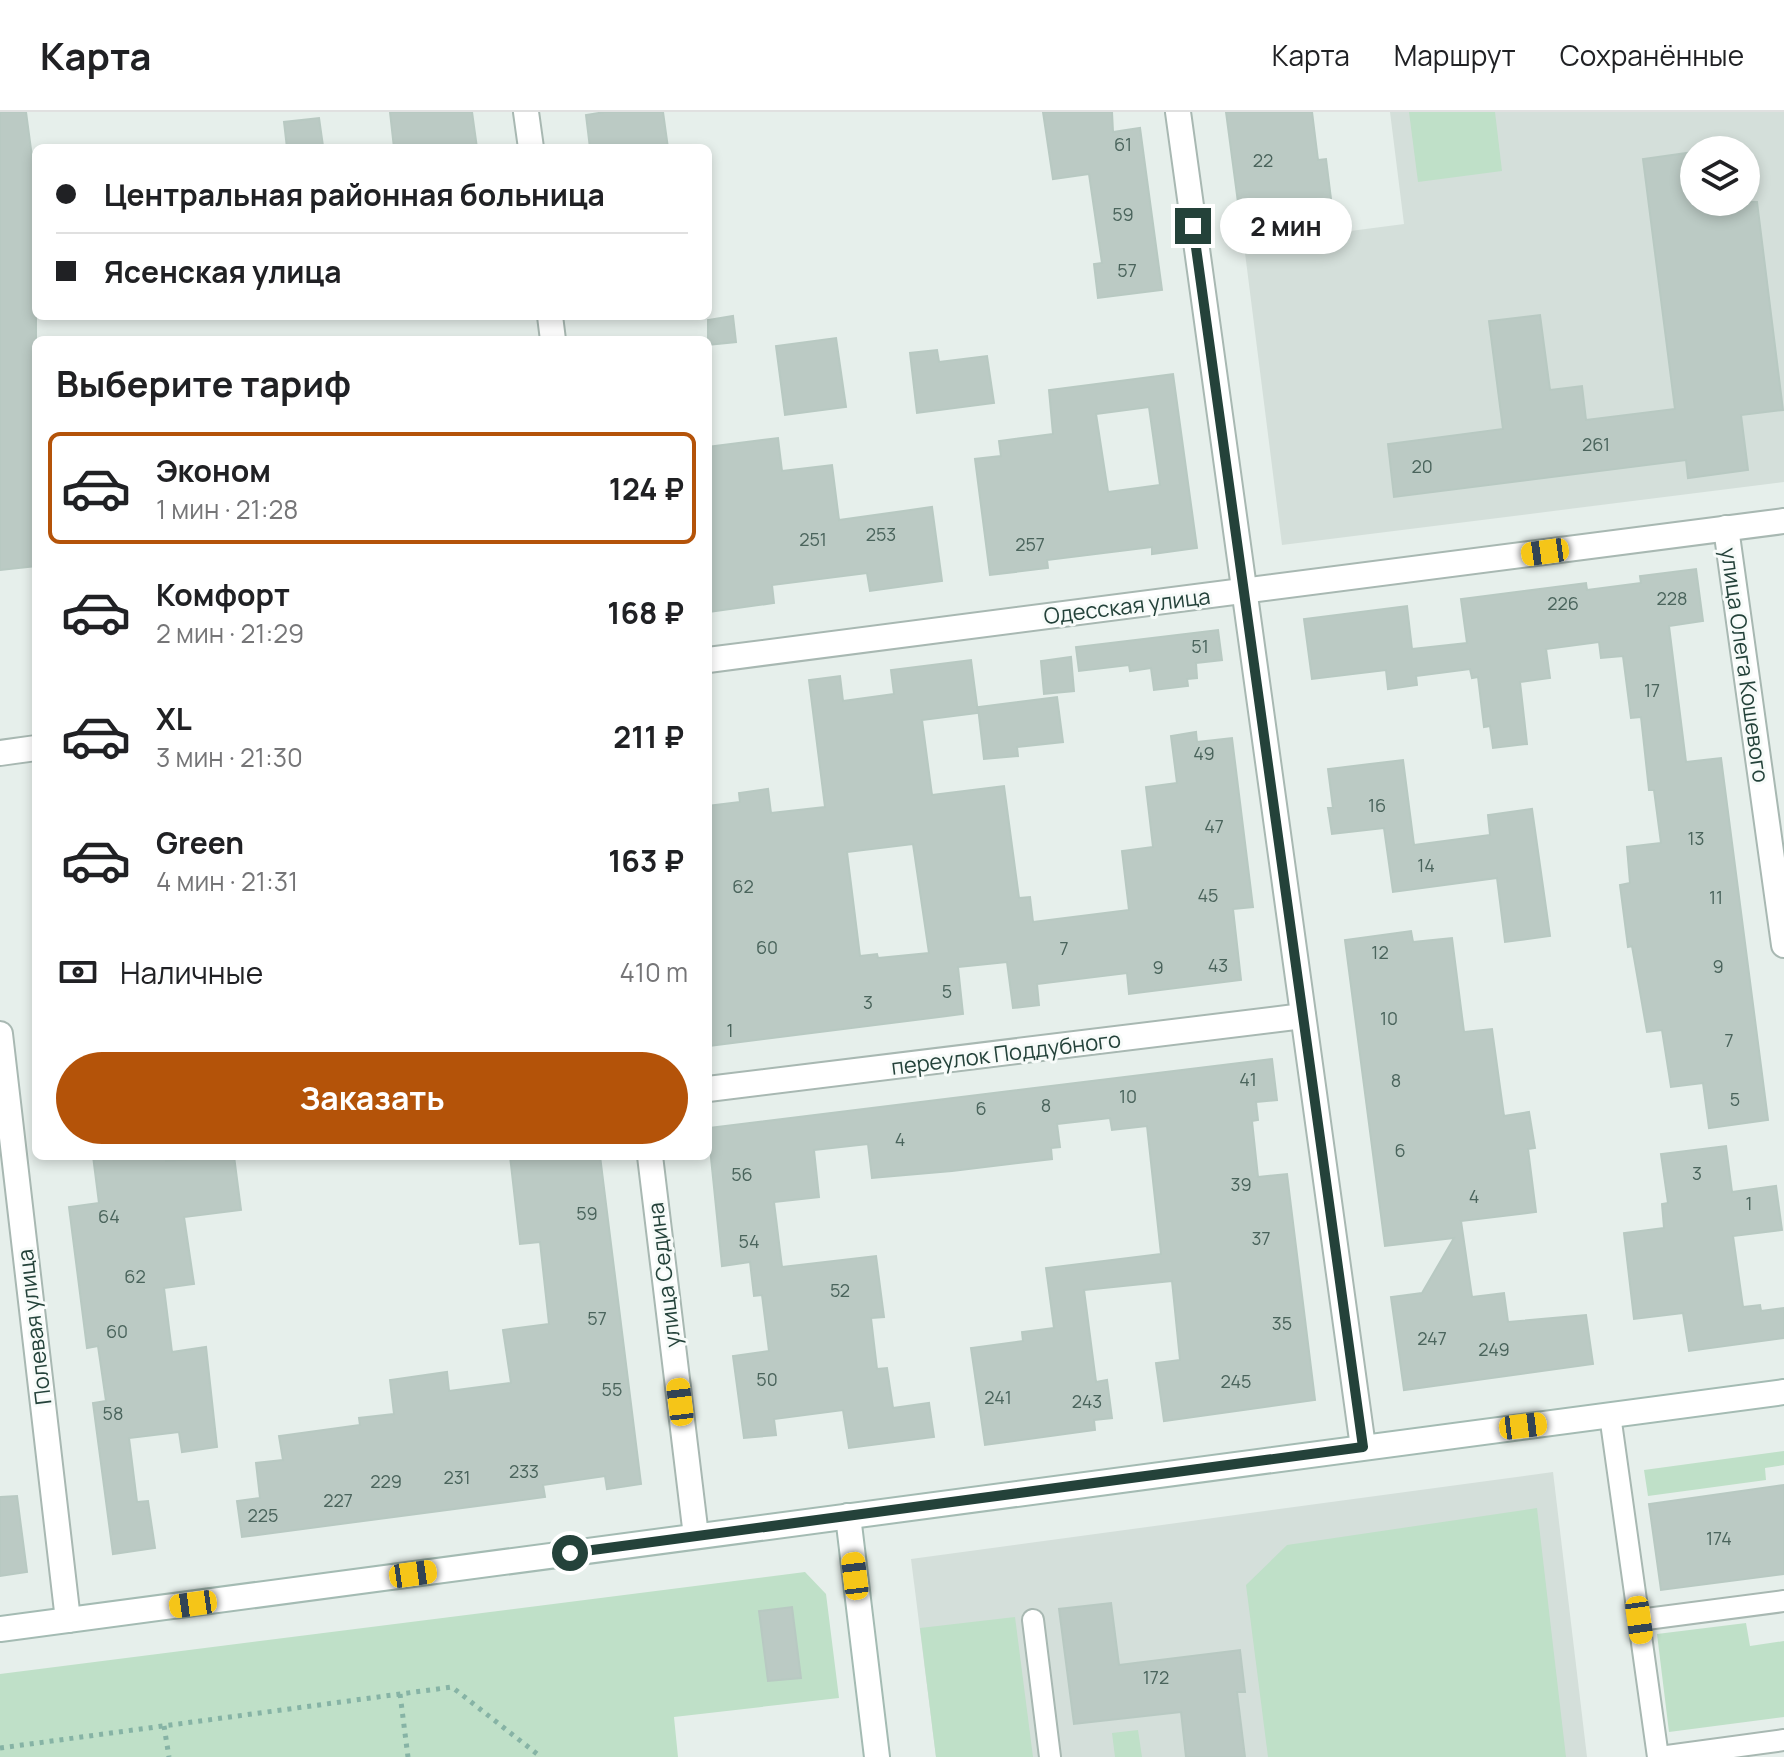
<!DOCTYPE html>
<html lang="ru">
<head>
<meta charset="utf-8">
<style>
	body { margin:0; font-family:Manrope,sans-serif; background:#f2f2f2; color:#202124; height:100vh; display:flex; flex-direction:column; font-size:30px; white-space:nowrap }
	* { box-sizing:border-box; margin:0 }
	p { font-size:26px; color:#757577 }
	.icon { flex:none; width:44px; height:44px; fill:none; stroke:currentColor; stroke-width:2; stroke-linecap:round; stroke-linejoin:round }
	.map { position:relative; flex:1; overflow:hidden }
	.panel { position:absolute; left:32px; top:224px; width:680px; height:824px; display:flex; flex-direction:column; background:#fff; border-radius:12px; box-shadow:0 4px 12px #0003 }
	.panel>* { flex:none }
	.banner { position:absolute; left:32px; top:32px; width:680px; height:176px; border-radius:12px; box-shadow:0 4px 12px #0003; display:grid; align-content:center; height:176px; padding:0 24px; background:#fff }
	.tools { position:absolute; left:1680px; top:24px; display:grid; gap:16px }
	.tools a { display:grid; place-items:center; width:80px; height:80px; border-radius:50%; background:#fff; box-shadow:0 4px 12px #0003; font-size:40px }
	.end { position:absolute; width:36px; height:36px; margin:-18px; border:10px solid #24423a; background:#fff; box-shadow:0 0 0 4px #fff }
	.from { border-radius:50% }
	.bubble { position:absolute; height:56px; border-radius:28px; background:#fff; box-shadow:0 4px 12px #0003; font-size:26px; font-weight:700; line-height:56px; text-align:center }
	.car { position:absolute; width:24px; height:48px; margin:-24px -12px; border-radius:10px; box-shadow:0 0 6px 2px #0007; background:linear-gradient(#f5c518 24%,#345 0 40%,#f5c518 0 76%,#345 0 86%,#f5c518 0) }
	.banner b { display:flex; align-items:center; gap:28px; height:76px; font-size:30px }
	.banner b+b { border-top:2px solid #e0e0e0 }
	.banner i { width:20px; height:20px; background:#202124 }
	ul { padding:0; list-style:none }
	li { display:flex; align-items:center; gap:24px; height:112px; margin:0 16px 12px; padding:0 8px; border:4px solid transparent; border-radius:12px }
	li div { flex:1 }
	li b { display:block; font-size:30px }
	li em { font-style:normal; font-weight:700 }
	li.on { border-color:#b45309 }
	li>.icon { width:72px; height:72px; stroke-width:1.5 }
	h2 { padding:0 24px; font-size:36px; line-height:96px }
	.pay { display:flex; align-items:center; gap:20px; height:88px; padding:0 24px; font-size:30px }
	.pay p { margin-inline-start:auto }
	.button { display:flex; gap:16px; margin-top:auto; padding:16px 24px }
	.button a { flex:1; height:92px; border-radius:48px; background:#b45309; color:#fff; font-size:32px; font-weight:700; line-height:92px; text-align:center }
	header { display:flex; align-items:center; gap:48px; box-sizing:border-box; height:112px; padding:0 40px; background:#fff; border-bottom:2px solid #e0e0e0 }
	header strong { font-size:38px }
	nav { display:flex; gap:44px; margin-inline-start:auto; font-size:28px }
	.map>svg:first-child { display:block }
</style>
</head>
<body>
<header>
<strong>Карта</strong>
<nav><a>Карта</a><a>Маршрут</a><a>Сохранённые</a></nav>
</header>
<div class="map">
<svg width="1784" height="1645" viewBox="0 0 1784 1645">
	<rect width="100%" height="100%" fill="#e6efeb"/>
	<g fill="#d4dfda" fill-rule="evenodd">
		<path d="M 1390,0 L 1784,0 L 1784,370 L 1282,433 L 1244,133 L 1404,112 ZM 1694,38 L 1746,38 L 1746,90 L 1694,90 Z"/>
		<path d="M 1553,1360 L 1587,1645 L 936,1645 L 911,1447 Z"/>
	</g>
	<g fill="#bfe0c8">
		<path d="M 1409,0 L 1495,0 L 1502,59 L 1418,70 Z"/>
		<path d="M 1784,1339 L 1784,1353 L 1765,1356 L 1766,1368 L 1648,1384 L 1644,1358 Z"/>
		<path d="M 1537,1396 L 1566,1645 L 1268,1645 L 1246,1473 L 1287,1433 Z"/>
		<path d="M 805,1460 L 826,1482 L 839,1586 L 674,1605 L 678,1645 L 0,1645 L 0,1562 Z"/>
		<path d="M 1015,1505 L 1033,1645 L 936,1645 L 920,1516 Z"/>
		<path d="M 1746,1511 L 1750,1534 L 1784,1529 L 1784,1605 L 1669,1620 L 1657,1522 Z"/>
		<path d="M 1138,1618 L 1142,1645 L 1115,1645 L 1112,1621 Z"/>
	</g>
	<g fill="#bbcac4" stroke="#b8c9c2" stroke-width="2" fill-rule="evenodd">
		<path d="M 0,0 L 26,0 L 32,45 L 36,45 L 36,454 L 0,458 Z"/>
		<path d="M 390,0 L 472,0 L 477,36 L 394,36 Z"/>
		<path d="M 605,0 L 663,0 L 668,36 L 590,36 L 586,3 Z"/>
		<path d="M 1043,0 L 1112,0 L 1113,20 L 1140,16 L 1162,178 L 1098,186 L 1094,152 L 1102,151 L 1089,62 L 1053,67 Z"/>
		<path d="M 1226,0 L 1312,0 L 1318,48 L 1326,47 L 1331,87 L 1239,98 Z"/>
		<path d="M 319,6 L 323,34 L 287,36 L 284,10 Z"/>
		<path d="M 1694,40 L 1694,90 L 1757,90 L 1783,298 L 1741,303 L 1748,358 L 1688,366 L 1686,348 L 1394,385 L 1388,332 L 1503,317 L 1489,209 L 1540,203 L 1550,278 L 1582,274 L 1586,308 L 1675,297 L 1643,47 Z"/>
		<path d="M 733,204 L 736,230 L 708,233 L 708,208 Z"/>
		<path d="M 836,226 L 846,295 L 785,303 L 776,234 Z"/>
		<path d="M 937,238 L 939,250 L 987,244 L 994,291 L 917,301 L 910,241 Z"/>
		<path d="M 1173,262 L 1197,436 L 1152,442 L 1152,435 L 1047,448 L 1048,456 L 990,463 L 975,347 L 1001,344 L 999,329 L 1053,322 L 1049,278 ZM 1149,295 L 1160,373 L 1108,380 L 1096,302 Z"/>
		<path d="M 778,326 L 782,359 L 832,353 L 839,408 L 932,395 L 942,469 L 870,479 L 867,461 L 772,473 L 774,491 L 708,500 L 708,335 Z"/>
		<path d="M 1696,457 L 1703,509 L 1669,514 L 1686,650 L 1721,646 L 1768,1008 L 1709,1016 L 1703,971 L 1671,975 L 1662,918 L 1647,920 L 1632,834 L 1628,835 L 1620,773 L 1630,771 L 1627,735 L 1661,731 L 1654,678 L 1649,678 L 1641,605 L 1631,606 L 1623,544 L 1601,546 L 1599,530 L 1546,537 L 1550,566 L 1520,570 L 1527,632 L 1493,636 L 1490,614 L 1484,615 L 1478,565 L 1472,566 L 1470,557 L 1416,564 L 1417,573 L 1388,577 L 1386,558 L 1312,567 L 1304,507 L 1407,494 L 1412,537 L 1467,531 L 1461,487 L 1586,471 L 1587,478 L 1641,471 L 1640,464 Z"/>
		<path d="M 1218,518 L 1222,548 L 1196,551 L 1197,566 L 1187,567 L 1188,574 L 1154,578 L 1151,556 L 1130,559 L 1129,553 L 1079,559 L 1076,535 Z"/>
		<path d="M 1071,545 L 1074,579 L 1044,582 L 1041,549 Z"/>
		<path d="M 971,548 L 978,601 L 922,608 L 932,683 L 1004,674 L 1019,786 L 1030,785 L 1033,810 L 1129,798 L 1122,739 L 1153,735 L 1146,675 L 1177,671 L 1171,624 L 1196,620 L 1197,630 L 1232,626 L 1253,795 L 1233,797 L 1241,868 L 1129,882 L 1127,861 L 1037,872 L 1039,893 L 1013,896 L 1007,850 L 958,855 L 963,902 L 708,934 L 708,694 L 740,690 L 739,681 L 768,677 L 771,701 L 825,695 L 809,568 L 840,564 L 843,589 L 894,582 L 891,558 ZM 913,732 L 929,841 L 878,846 L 877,842 L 860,844 L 847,740 Z"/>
		<path d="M 1057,585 L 1063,630 L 1017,635 L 1018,644 L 984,647 L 978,595 Z"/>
		<path d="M 1403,648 L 1414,733 L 1490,723 L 1488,703 L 1532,697 L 1550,824 L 1505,830 L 1497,766 L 1393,780 L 1384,716 L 1332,722 L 1328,696 L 1333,696 L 1328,657 Z"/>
		<path d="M 1411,819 L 1413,830 L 1452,826 L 1464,920 L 1492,917 L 1504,1004 L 1529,1000 L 1535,1036 L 1528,1037 L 1536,1100 L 1461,1109 L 1472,1185 L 1504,1181 L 1508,1210 L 1586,1203 L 1593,1252 L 1404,1278 L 1391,1185 L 1422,1181 L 1454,1126 L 1385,1134 L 1345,828 Z"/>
		<path d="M 1272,947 L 1277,988 L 1256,990 L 1258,1008 L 1252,1009 L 1258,1065 L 1287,1062 L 1315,1288 L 1164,1309 L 1156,1251 L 1180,1248 L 1172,1169 L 1084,1178 L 1096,1270 L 1107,1268 L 1112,1306 L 1094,1308 L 1095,1318 L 985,1333 L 971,1236 L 1023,1229 L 1022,1220 L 1054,1216 L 1046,1156 L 1161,1142 L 1147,1014 L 1112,1018 L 1110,1006 L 1057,1012 L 1060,1035 L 1051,1036 L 1052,1047 L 952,1059 L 872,1066 L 868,1032 L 814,1038 L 819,1085 L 774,1090 L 782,1155 L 876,1144 L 884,1205 L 871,1206 L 877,1257 L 887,1256 L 893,1296 L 929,1291 L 934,1325 L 849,1336 L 843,1298 L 774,1307 L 776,1323 L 744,1326 L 733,1244 L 769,1239 L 762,1183 L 754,1184 L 750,1150 L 722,1154 L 708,1016 Z"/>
		<path d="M 1726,1034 L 1732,1080 L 1776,1074 L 1782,1118 L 1733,1124 L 1743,1195 L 1760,1193 L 1761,1199 L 1784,1196 L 1784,1226 L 1689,1239 L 1683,1201 L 1634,1207 L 1624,1121 L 1664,1116 L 1662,1092 L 1668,1091 L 1661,1042 Z"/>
		<path d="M 93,1044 L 166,1044 L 166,1049 L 234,1044 L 241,1098 L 184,1105 L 194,1172 L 164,1176 L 172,1240 L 206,1235 L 217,1335 L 182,1340 L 179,1320 L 129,1326 L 137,1390 L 148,1389 L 155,1436 L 113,1442 L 93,1291 L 106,1289 L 98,1234 L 87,1236 L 69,1095 L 99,1091 Z"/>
		<path d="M 510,1044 L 600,1044 L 641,1372 L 607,1377 L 605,1364 L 543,1373 L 545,1385 L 242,1425 L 237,1389 L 260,1386 L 256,1351 L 283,1348 L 279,1324 L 360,1313 L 359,1306 L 394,1302 L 390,1268 L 447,1260 L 449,1279 L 511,1271 L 503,1218 L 549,1212 L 540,1130 L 520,1132 Z"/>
		<path d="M 1784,1373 L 1784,1462 L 1661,1478 L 1649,1392 Z"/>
		<path d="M 17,1384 L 27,1460 L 0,1464 L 0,1385 Z"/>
		<path d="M 1111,1491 L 1119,1553 L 1240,1538 L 1245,1580 L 1237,1580 L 1245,1645 L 1186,1645 L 1181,1600 L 1074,1612 L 1059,1497 Z"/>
		<path d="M 792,1495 L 801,1566 L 768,1569 L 759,1499 Z"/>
	</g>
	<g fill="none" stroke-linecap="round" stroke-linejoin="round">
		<defs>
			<g id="lane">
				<path d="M 1610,1303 L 1658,1645"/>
				<path d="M 1033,1508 L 1050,1645"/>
				<path d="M 1639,1508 L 1784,1489"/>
				<path d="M 1660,1645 L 1784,1628"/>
			</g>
			<g id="street">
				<path d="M 526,0 L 531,36"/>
				<path d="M 1178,0 L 1363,1335"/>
				<path d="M 550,204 L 553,228"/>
				<path d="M 1726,416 L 1784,833"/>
				<path d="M 708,548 L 1784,409"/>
				<path d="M 0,641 L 36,636"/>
				<path d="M 0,922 L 68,1508"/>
				<path d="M 708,977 L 1303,904"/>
				<path d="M 650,1044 L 696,1424"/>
			</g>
			<g id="secondary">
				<path d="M 848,1404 L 877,1645"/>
				<path d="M 0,1517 L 1784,1280"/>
			</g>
		</defs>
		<use href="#lane" stroke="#a8b8b2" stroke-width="24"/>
		<use href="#street" stroke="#a8b8b2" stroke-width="28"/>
		<use href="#secondary" stroke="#a4bbb3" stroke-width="28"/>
		<g stroke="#86b3a5" stroke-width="5" stroke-dasharray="4 6" stroke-linecap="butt">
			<path d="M 400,1582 L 408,1645"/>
			<path d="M 164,1614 L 169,1645"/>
			<path d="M 0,1636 L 452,1575 L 541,1645"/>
		</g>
		<use href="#lane" stroke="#fff" stroke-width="20"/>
		<use href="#street" stroke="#fff" stroke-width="24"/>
		<use href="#secondary" stroke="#fff" stroke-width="24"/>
	</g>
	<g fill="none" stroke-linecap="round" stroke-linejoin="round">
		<path stroke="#24423a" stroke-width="10" d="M 570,1441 L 1363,1335 L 1193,114"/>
	</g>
	<g text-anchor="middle" stroke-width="6" stroke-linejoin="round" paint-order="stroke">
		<g font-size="18" fill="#4a645c">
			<text x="1123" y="39">61</text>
			<text x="1263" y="55">22</text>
			<text x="1123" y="109">59</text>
			<text x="1127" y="165">57</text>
			<text x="1596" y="339">261</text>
			<text x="1422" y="361">20</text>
			<text x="881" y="429">253</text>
			<text x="813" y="434">251</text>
			<text x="1030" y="439">257</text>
			<text x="1672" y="493">228</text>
			<text x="1563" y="498">226</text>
			<text x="1200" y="541">51</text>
			<text x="1652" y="585">17</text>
			<text x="1204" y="648">49</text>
			<text x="1377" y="700">16</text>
			<text x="1214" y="721">47</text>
			<text x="1696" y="733">13</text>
			<text x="1426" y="760">14</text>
			<text x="743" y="781">62</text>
			<text x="1208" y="790">45</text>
			<text x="1716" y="792">11</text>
			<text x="767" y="842">60</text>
			<text x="1064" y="843">7</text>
			<text x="1380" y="847">12</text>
			<text x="1218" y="860">43</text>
			<text x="1718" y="861">9</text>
			<text x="1158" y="862">9</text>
			<text x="947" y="886">5</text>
			<text x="868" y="897">3</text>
			<text x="1389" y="913">10</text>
			<text x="730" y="925">1</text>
			<text x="1729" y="935">7</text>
			<text x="1248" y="974">41</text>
			<text x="1396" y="975">8</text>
			<text x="1128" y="991">10</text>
			<text x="1735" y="994">5</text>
			<text x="1046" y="1000">8</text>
			<text x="981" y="1003">6</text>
			<text x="900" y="1034">4</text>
			<text x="1400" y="1045">6</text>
			<text x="1697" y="1068">3</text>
			<text x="742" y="1069">56</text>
			<text x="1241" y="1079">39</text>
			<text x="1474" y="1091">4</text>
			<text x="1749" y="1098">1</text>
			<text x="587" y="1108">59</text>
			<text x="109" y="1111">64</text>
			<text x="1261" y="1133">37</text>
			<text x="749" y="1136">54</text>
			<text x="135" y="1171">62</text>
			<text x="840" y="1185">52</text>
			<text x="597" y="1213">57</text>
			<text x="1282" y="1218">35</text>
			<text x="117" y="1226">60</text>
			<text x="1432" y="1233">247</text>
			<text x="1494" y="1244">249</text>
			<text x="767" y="1274">50</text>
			<text x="1236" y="1276">245</text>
			<text x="612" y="1284">55</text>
			<text x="998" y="1292">241</text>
			<text x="1087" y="1296">243</text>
			<text x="113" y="1308">58</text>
			<text x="524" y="1366">233</text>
			<text x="457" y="1372">231</text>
			<text x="386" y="1376">229</text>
			<text x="338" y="1395">227</text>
			<text x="263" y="1410">225</text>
			<text x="1719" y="1433">174</text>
			<text x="1156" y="1572">172</text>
		</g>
		<g font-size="22" fill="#24423a" stroke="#f7fbf9">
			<text transform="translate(1127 494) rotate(-7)" y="8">Одесская улица</text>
			<text transform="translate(1745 553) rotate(82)" y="8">улица Олега Кошевого</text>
			<text transform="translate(1006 941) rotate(-7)" y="8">переулок Поддубного</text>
			<text transform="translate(664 1163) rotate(-97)" y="8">улица Седина</text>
			<text transform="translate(34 1215) rotate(-97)" y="8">Полевая улица</text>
		</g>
	</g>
</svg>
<div class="tools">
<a><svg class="icon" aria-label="layers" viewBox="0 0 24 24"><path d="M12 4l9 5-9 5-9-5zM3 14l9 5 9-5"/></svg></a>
</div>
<i class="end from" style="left:570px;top:1441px"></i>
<i class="end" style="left:1193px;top:114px"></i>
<div class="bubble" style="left:1220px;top:86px;width:132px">2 мин</div>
<i class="car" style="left:1545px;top:440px;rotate:262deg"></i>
<i class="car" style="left:680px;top:1290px;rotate:353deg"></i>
<i class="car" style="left:1523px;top:1314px;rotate:83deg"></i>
<i class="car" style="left:413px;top:1462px;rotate:82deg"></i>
<i class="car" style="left:855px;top:1464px;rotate:353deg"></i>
<i class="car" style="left:193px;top:1492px;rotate:262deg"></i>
<i class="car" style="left:1639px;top:1508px;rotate:172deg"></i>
<div class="banner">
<b><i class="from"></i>Центральная районная больница</b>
<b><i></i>Ясенская улица</b>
</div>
<section class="panel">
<h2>Выберите тариф</h2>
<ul>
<li class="on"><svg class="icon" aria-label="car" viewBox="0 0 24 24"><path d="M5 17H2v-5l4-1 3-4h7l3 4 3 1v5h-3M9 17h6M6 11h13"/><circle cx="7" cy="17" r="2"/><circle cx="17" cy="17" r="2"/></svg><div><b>Эконом</b><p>1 мин · 21:28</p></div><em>124 ₽</em></li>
<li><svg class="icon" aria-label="car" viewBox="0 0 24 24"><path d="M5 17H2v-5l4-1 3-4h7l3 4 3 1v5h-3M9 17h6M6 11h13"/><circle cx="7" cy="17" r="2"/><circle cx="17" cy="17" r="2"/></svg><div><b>Комфорт</b><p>2 мин · 21:29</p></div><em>168 ₽</em></li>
<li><svg class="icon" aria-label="car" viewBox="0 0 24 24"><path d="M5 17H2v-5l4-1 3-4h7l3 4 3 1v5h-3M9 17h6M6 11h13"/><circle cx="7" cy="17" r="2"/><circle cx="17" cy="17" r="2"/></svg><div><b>XL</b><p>3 мин · 21:30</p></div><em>211 ₽</em></li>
<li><svg class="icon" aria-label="car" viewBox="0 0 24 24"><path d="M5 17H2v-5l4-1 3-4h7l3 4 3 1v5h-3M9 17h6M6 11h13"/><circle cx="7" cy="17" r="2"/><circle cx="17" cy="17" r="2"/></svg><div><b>Green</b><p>4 мин · 21:31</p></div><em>163 ₽</em></li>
</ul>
<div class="pay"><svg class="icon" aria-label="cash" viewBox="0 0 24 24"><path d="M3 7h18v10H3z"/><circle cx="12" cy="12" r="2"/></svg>Наличные<p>410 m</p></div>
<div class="button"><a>Заказать</a></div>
</section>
</div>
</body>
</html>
